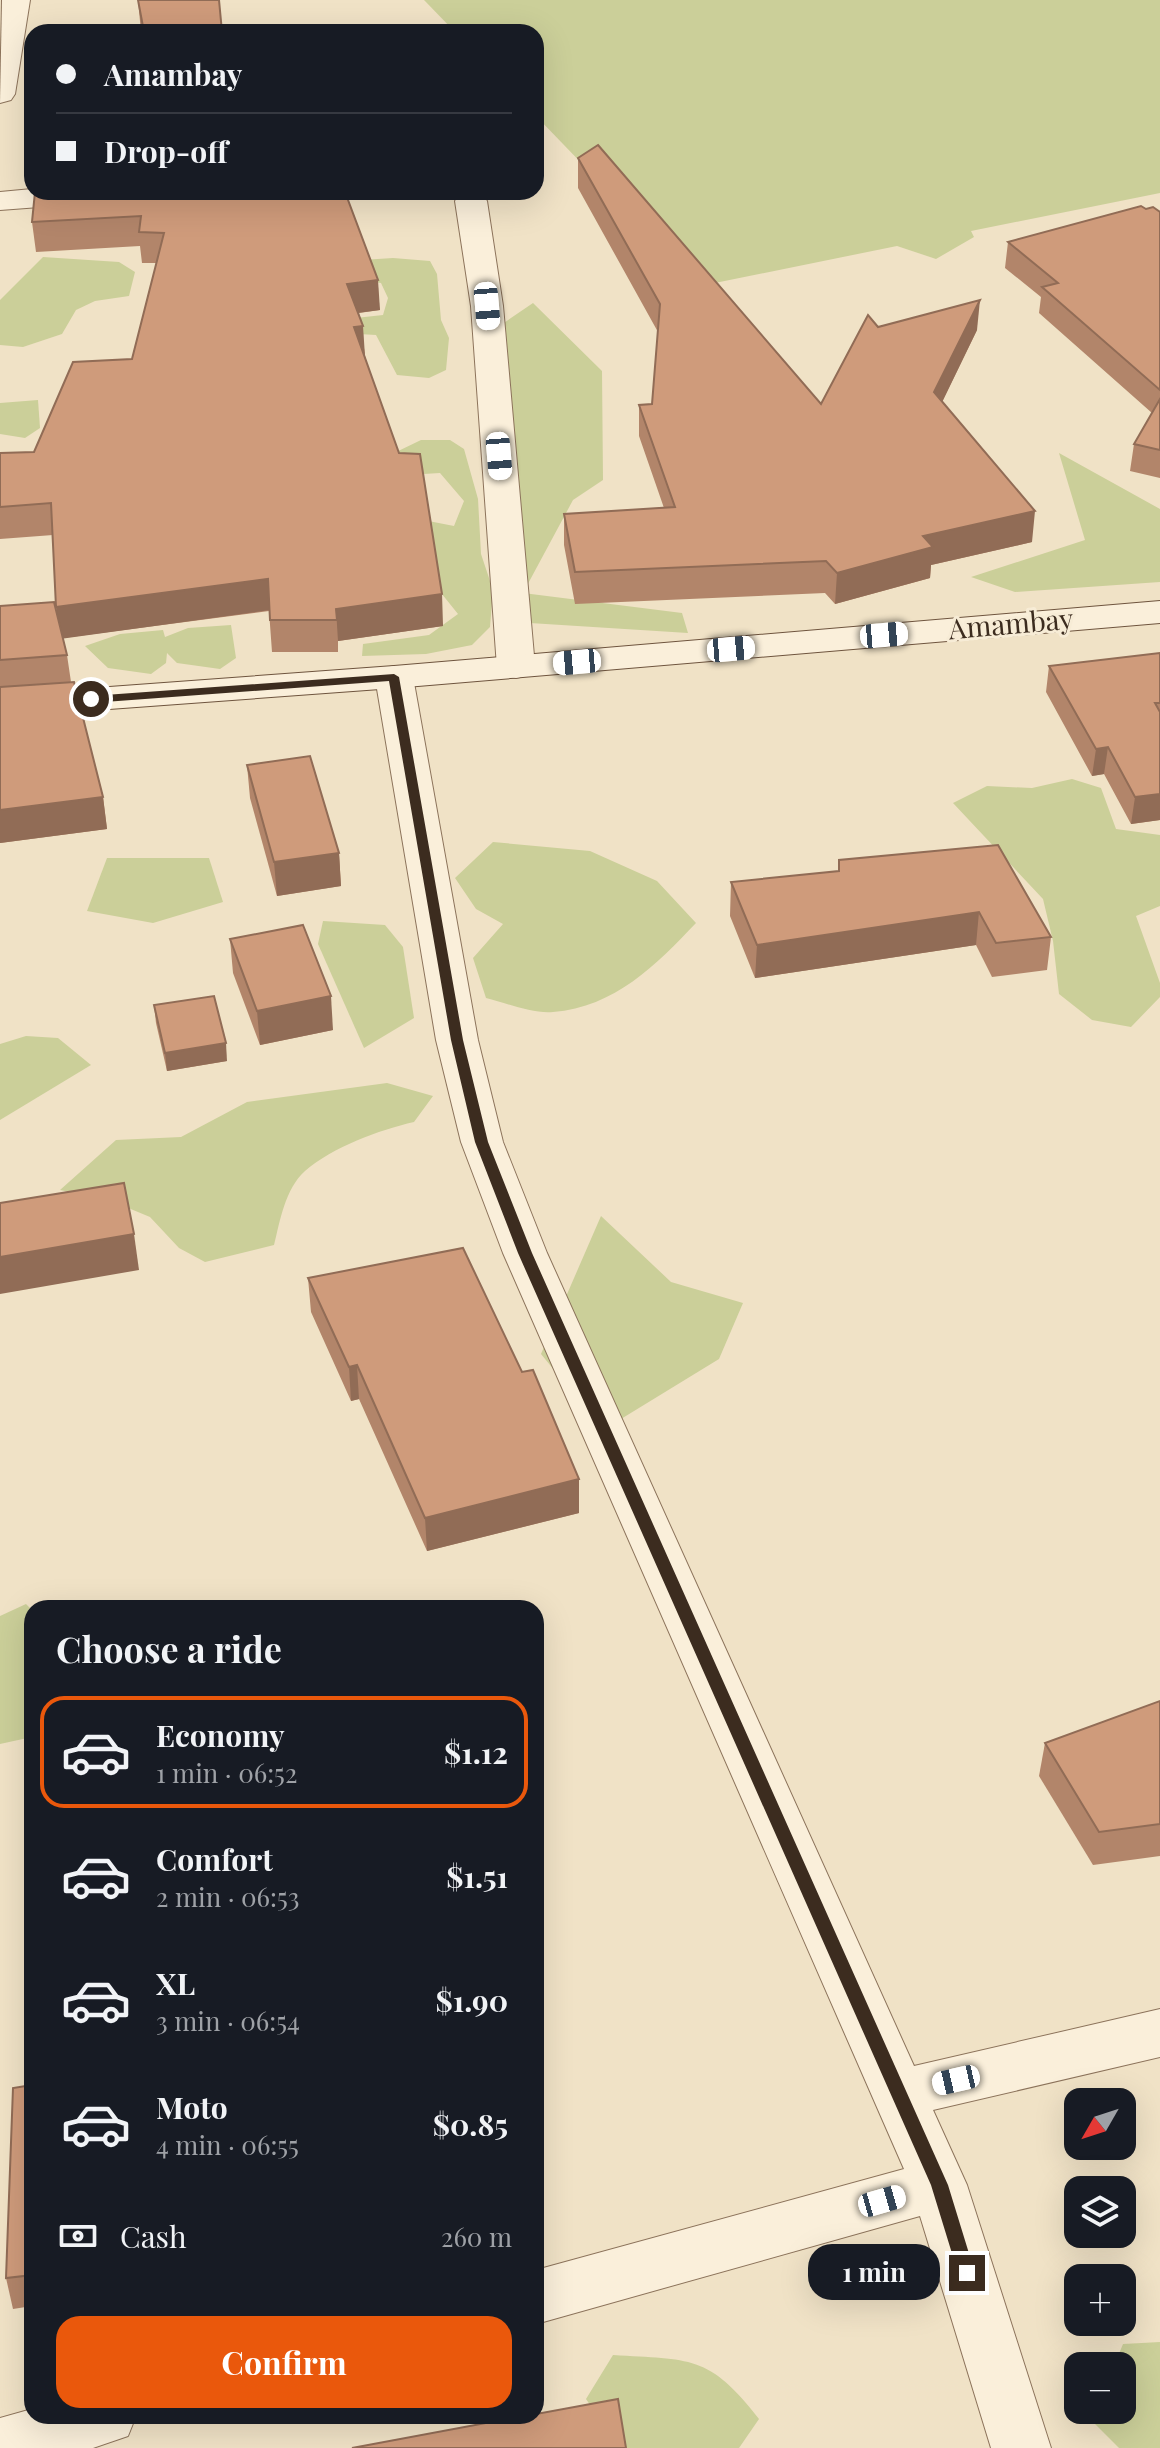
<!DOCTYPE html>
<html lang="en">
<head>
<meta charset="utf-8">
<style>
	body { margin:0; font-family:"Playfair Display",serif; background:#242831; color:#f1f3f6; height:100vh; display:flex; flex-direction:column; font-size:30px; white-space:nowrap }
	* { box-sizing:border-box; margin:0 }
	p { font-size:26px; color:#9ea1a6 }
	.icon { flex:none; width:44px; height:44px; fill:none; stroke:currentColor; stroke-width:2; stroke-linecap:round; stroke-linejoin:round }
	.map { position:relative; flex:1; overflow:hidden }
	.drawer { position:absolute; left:24px; top:1600px; width:520px; height:824px; display:flex; flex-direction:column; background:#171b24; border-radius:24px; box-shadow:0 8px 32px #0002 }
	.drawer>* { flex:none }
	.guide { position:absolute; left:24px; top:24px; width:520px; height:176px; border-radius:24px; box-shadow:0 8px 32px #0002; display:grid; align-content:center; height:176px; padding:0 32px; background:#171b24 }
	.needle { width:52px; rotate:231deg }
	.tools { position:absolute; left:1064px; top:2088px; display:grid; gap:16px }
	.tools a { display:grid; place-items:center; width:72px; height:72px; border-radius:16px; background:#171b24; box-shadow:0 8px 32px #0002; font-size:40px }
	.end { position:absolute; width:36px; height:36px; margin:-18px; border:10px solid #3c2c1f; background:#fff; box-shadow:0 0 0 4px #fff }
	.from { border-radius:50% }
	.bubble { position:absolute; height:56px; border-radius:24px; background:#171b24; box-shadow:0 8px 32px #0002; font-size:26px; font-weight:700; line-height:56px; text-align:center }
	.car { position:absolute; width:24px; height:48px; margin:-24px -12px; border-radius:10px; box-shadow:0 0 6px 2px #0007; background:linear-gradient(#fff 24%,#345 0 40%,#fff 0 76%,#345 0 86%,#fff 0) }
	.guide b { display:flex; align-items:center; gap:28px; height:76px; font-size:30px }
	.guide b+b { border-top:2px solid #363941 }
	.guide i { width:20px; height:20px; background:#f1f3f6 }
	ul { padding:0; list-style:none }
	li { display:flex; align-items:center; gap:24px; height:112px; margin:0 16px 12px; padding:0 16px; border:4px solid transparent; border-radius:24px }
	li div { flex:1 }
	li b { display:block; font-size:30px }
	li em { font-style:normal; font-weight:700 }
	li.on { border-color:#ea580c }
	li>.icon { width:72px; height:72px; stroke-width:1.5 }
	h2 { padding:0 32px; font-size:36px; line-height:96px }
	.pay { display:flex; align-items:center; gap:20px; height:88px; padding:0 32px; font-size:30px }
	.pay p { margin-inline-start:auto }
	.cta { display:flex; gap:16px; margin-top:auto; padding:16px 32px }
	.cta a { flex:1; height:92px; border-radius:24px; background:#ea580c; color:#fff; font-size:32px; font-weight:700; line-height:92px; text-align:center }
	.map>svg:first-child { display:block }
</style>
</head>
<body>
<div class="map">
<svg width="1160" height="2448" viewBox="0 0 1160 2448">
	<rect width="100%" height="100%" fill="#f0e2c6"/>
	<g fill="#cbcf99">
		<path d="M 424,0 L 1160,0 L 1160,193 L 971,231 L 974,237 L 936,259 L 897,246 L 700,286 L 536,116 L 536,32 L 455,32 Z"/>
		<path d="M 43,257 L 119,262 L 135,272 L 129,296 L 95,301 L 76,310 L 62,334 L 23,347 L 0,345 L 0,300 Z"/>
		<path d="M 393,258 L 430,261 L 437,274 L 441,320 L 449,338 L 446,370 L 429,378 L 397,375 L 376,335 L 341,333 L 310,323 L 383,315 L 388,298 L 381,283 L 357,279 L 362,260 Z"/>
		<path d="M 533,303 L 602,371 L 603,480 L 573,500 L 523,593 L 682,613 L 688,633 L 514,622 L 492,331 Z"/>
		<path d="M 38,400 L 40,428 L 25,438 L 0,434 L 0,403 Z"/>
		<path d="M 421,440 L 450,440 L 464,449 L 478,499 L 481,554 L 493,590 L 490,627 L 472,645 L 426,654 L 362,656 L 363,644 L 429,635 L 458,614 L 421,568 L 408,517 L 454,526 L 464,501 L 440,473 L 374,477 L 390,455 Z"/>
		<path d="M 1059,453 L 1160,509 L 1160,582 L 1015,592 L 971,577 L 1085,540 Z"/>
		<path d="M 231,625 L 236,658 L 220,669 L 177,663 L 167,653 L 166,663 L 151,674 L 108,668 L 85,646 L 120,634 L 163,630 L 165,637 L 188,628 Z"/>
		<path d="M 1072,779 L 1101,788 L 1116,829 L 1160,835 L 1160,906 L 1136,916 L 1160,983 L 1160,997 L 1131,1027 L 1092,1020 L 1059,994 L 1053,941 L 1043,899 L 953,803 L 987,786 L 1032,788 Z"/>
		<path d="M 493,842 L 590,851 L 657,881 L 696,923 C 656,965 615,1007 553,1012 C 533,1014 506,1003 486,998 L 473,958 L 503,924 L 476,909 L 455,878 Z"/>
		<path d="M 107,858 L 209,858 L 223,902 L 153,923 L 87,911 Z"/>
		<path d="M 323,921 L 385,925 L 403,947 L 414,1018 L 364,1048 L 318,944 Z"/>
		<path d="M 26,1036 L 58,1038 L 91,1065 L 0,1120 L 0,1044 Z"/>
		<path d="M 387,1083 L 433,1096 L 414,1122 C 379,1130 333,1147 305,1171 C 285,1189 280,1221 274,1245 L 205,1262 L 179,1248 L 150,1217 L 109,1200 L 60,1190 L 116,1140 L 181,1137 L 247,1102 Z"/>
		<path d="M 601,1216 L 671,1282 L 743,1303 L 719,1359 L 603,1430 L 541,1354 Z"/>
		<path d="M 26,1604 L 32,1610 L 32,1737 L 0,1744 L 0,1616 Z"/>
		<path d="M 1160,2342 L 1160,2448 L 1119,2448 L 1091,2420 L 1095,2410 L 1122,2410 L 1122,2366 L 1114,2366 L 1123,2344 Z"/>
		<path d="M 613,2355 C 690,2360 709,2354 759,2419 L 739,2448 L 619,2448 L 586,2399 Z"/>
	</g>
	<g fill="none" stroke-linecap="round" stroke-linejoin="round">
		<defs>
			<g id="street">
				<path d="M 2,0 L 30,0 L 15,94 L 11,100 L 0,103 Z"/>
				<path d="M 32,189 L 32,192 L 135,192 L 130,199 L 119,201 L 0,210 L 0,192 Z"/>
				<path d="M 470,192 L 482,194 L 487,201 L 503,306 L 535,667 L 529,675 L 516,678 L 503,675 L 497,667 L 471,306 L 455,201 L 460,194 Z"/>
				<path d="M 394,666 L 407,669 L 413,677 L 478,1040 L 503,1142 L 547,1253 L 914,2066 L 1160,2009 L 1160,2057 L 933,2110 L 967,2185 L 1051,2448 L 991,2448 L 920,2216 L 536,2324 L 536,2270 L 904,2169 L 503,1253 L 461,1142 L 436,1040 L 375,677 L 381,669 Z"/>
				<path d="M 32,2409 L 32,2416 L 136,2416 L 128,2436 L 93,2448 L 0,2448 L 0,2418 Z"/>
			</g>
			<path id="secondary" d="M 1160,601 L 1160,623 L 394,688 L 0,717 L 0,695 L 394,666 Z"/>
		</defs>
		<use href="#street" stroke="#8c735b" stroke-width="2"/>
		<use href="#secondary" stroke="#6e543e" stroke-width="2"/>
		<use href="#street" fill="#faefda" fill-rule="evenodd"/>
		<use href="#secondary" fill="#faefda" fill-rule="evenodd"/>
	</g>
	<g fill="#b2856a">
		<path d="M 138,0 L 222,32 L 141,32 Z"/>
		<path d="M 578,158 L 821,404 L 878,327 L 977,330 L 942,402 L 1032,542 L 931,565 L 930,578 L 835,604 L 825,593 L 575,604 L 564,545 L 564,514 L 664,508 L 639,436 L 639,405 L 652,404 L 658,332 L 578,188 Z"/>
		<path d="M 345,192 L 380,310 L 359,313 L 365,356 L 443,626 L 338,641 L 338,652 L 272,652 L 269,611 L 63,638 L 67,655 L 71,682 L 103,797 L 107,829 L 0,843 L 0,606 L 57,613 L 53,535 L 0,539 L 0,453 L 34,452 L 132,359 L 157,263 L 142,263 L 140,246 L 36,252 L 32,222 Z"/>
		<path d="M 1146,209 L 1160,212 L 1160,478 L 1130,471 L 1134,444 L 1152,413 L 1039,313 L 1041,297 L 1005,268 L 1008,242 Z"/>
		<path d="M 1160,653 L 1160,820 L 1131,824 L 1104,774 L 1092,776 L 1046,692 L 1049,666 Z"/>
		<path d="M 247,765 L 339,853 L 341,886 L 277,896 L 250,798 Z"/>
		<path d="M 839,860 L 1051,937 L 1047,970 L 992,977 L 976,945 L 755,978 L 730,916 L 731,882 L 838,872 Z"/>
		<path d="M 230,939 L 333,1030 L 260,1045 L 233,973 Z"/>
		<path d="M 154,1005 L 227,1061 L 167,1071 L 156,1023 Z"/>
		<path d="M 308,1278 L 579,1513 L 427,1551 L 359,1399 L 351,1401 L 311,1312 Z"/>
		<path d="M 1160,1701 L 1160,1856 L 1093,1865 L 1039,1776 L 1045,1743 Z"/>
		<path d="M 32,2085 L 32,2306 L 13,2309 L 6,2278 Z"/>
	</g>
	<g fill="#916c56">
		<path d="M 378,280 L 380,310 L 349,314 L 347,284 Z"/>
		<path d="M 980,300 L 977,330 L 932,423 L 934,392 Z"/>
		<path d="M 363,326 L 365,356 L 354,327 Z"/>
		<path d="M 1035,511 L 1032,542 L 931,565 L 930,578 L 835,604 L 837,573 L 923,536 Z"/>
		<path d="M 268,579 L 270,610 L 60,639 L 56,607 Z"/>
		<path d="M 442,594 L 443,626 L 338,641 L 336,609 Z"/>
		<path d="M 1108,747 L 1104,774 L 1092,776 L 1096,749 Z"/>
		<path d="M 1160,794 L 1160,820 L 1131,824 L 1135,797 Z"/>
		<path d="M 103,797 L 107,829 L 0,843 L 0,810 Z"/>
		<path d="M 339,853 L 341,886 L 277,896 L 274,862 Z"/>
		<path d="M 979,912 L 976,945 L 755,978 L 757,945 Z"/>
		<path d="M 331,996 L 333,1030 L 260,1045 L 257,1011 Z"/>
		<path d="M 226,1043 L 227,1061 L 167,1071 L 165,1053 Z"/>
		<path d="M 134,1234 L 139,1270 L 0,1294 L 0,1257 Z"/>
		<path d="M 357,1365 L 359,1399 L 351,1401 L 349,1367 Z"/>
		<path d="M 579,1479 L 579,1513 L 427,1551 L 425,1518 Z"/>
	</g>
	<g fill="#cf9b7b" stroke="#916c56" stroke-width="2">
		<path d="M 138,0 L 219,0 L 222,32 L 144,32 Z"/>
		<path d="M 598,145 L 821,404 L 868,315 L 878,327 L 980,300 L 934,392 L 1035,511 L 923,536 L 933,547 L 837,573 L 826,561 L 575,572 L 564,514 L 675,507 L 639,405 L 652,404 L 660,304 L 578,158 Z"/>
		<path d="M 35,192 L 345,192 L 378,280 L 347,284 L 363,326 L 354,327 L 399,453 L 420,454 L 442,594 L 336,609 L 337,620 L 270,620 L 268,579 L 56,607 L 51,503 L 0,507 L 0,453 L 34,452 L 73,362 L 132,359 L 164,233 L 139,232 L 141,216 L 32,222 Z"/>
		<path d="M 1141,206 L 1146,209 L 1153,207 L 1160,212 L 1160,390 L 1042,287 L 1058,283 L 1008,242 Z"/>
		<path d="M 1160,399 L 1160,450 L 1134,444 Z"/>
		<path d="M 54,602 L 67,655 L 0,660 L 0,606 Z"/>
		<path d="M 1160,653 L 1160,703 L 1155,703 L 1160,712 L 1160,794 L 1135,797 L 1108,747 L 1096,749 L 1049,666 Z"/>
		<path d="M 74,682 L 103,797 L 0,810 L 0,687 Z"/>
		<path d="M 310,756 L 339,853 L 274,862 L 247,765 Z"/>
		<path d="M 998,845 L 1051,937 L 996,943 L 979,912 L 757,945 L 731,882 L 839,871 L 839,860 Z"/>
		<path d="M 303,925 L 331,996 L 257,1011 L 230,939 Z"/>
		<path d="M 214,996 L 226,1043 L 165,1053 L 154,1005 Z"/>
		<path d="M 124,1183 L 134,1234 L 0,1257 L 0,1203 Z"/>
		<path d="M 463,1248 L 522,1372 L 533,1370 L 579,1479 L 425,1518 L 357,1365 L 349,1367 L 308,1278 Z"/>
		<path d="M 1160,1701 L 1160,1824 L 1099,1832 L 1045,1743 Z"/>
		<path d="M 32,2085 L 32,2275 L 6,2278 L 13,2088 Z"/>
		<path d="M 618,2399 L 626,2448 L 352,2448 L 524,2416 L 536,2416 L 536,2414 Z"/>
	</g>
	<path fill="#3c2c1f" d="M 394,674 L 399,677 L 463,1040 L 488,1142 L 532,1253 L 948,2185 L 975,2273 L 967,2281 L 958,2273 L 931,2185 L 518,1253 L 475,1142 L 451,1040 L 389,681 L 91,703 L 85,699 L 91,696 Z"/>
	<g text-anchor="middle" stroke-width="6" stroke-linejoin="round" paint-order="stroke">
		<g font-size="28" fill="#3c2c1f" stroke="#f7ecd6">
			<text transform="translate(1011 624) rotate(-5)" y="10">Amambay</text>
		</g>
	</g>
</svg>
<div class="tools">
<a><svg class="needle" viewBox="-14 -14 28 28"><path d="M0-13l5 13h-10z" fill="#e53935"/><path d="M0 13l5-13h-10z" fill="#9ea1a6"/></svg></a>
<a><svg class="icon" aria-label="layers" viewBox="0 0 24 24"><path d="M12 4l9 5-9 5-9-5zM3 14l9 5 9-5"/></svg></a>
<a>+</a>
<a>−</a>
</div>
<i class="end from" style="left:91px;top:699px"></i>
<i class="end" style="left:967px;top:2273px"></i>
<div class="bubble" style="left:808px;top:2244px;width:132px">1 min</div>
<i class="car" style="left:487px;top:306px;rotate:175deg"></i>
<i class="car" style="left:499px;top:456px;rotate:175deg"></i>
<i class="car" style="left:884px;top:635px;rotate:85deg"></i>
<i class="car" style="left:731px;top:649px;rotate:85deg"></i>
<i class="car" style="left:577px;top:662px;rotate:265deg"></i>
<i class="car" style="left:956px;top:2080px;rotate:257deg"></i>
<i class="car" style="left:882px;top:2201px;rotate:74deg"></i>
<div class="guide">
<b><i class="from"></i>Amambay</b>
<b><i></i>Drop-off</b>
</div>
<section class="drawer">
<h2>Choose a ride</h2>
<ul>
<li class="on"><svg class="icon" aria-label="car" viewBox="0 0 24 24"><path d="M5 17H2v-5l4-1 3-4h7l3 4 3 1v5h-3M9 17h6M6 11h13"/><circle cx="7" cy="17" r="2"/><circle cx="17" cy="17" r="2"/></svg><div><b>Economy</b><p>1 min · 06:52</p></div><em>$1.12</em></li>
<li><svg class="icon" aria-label="car" viewBox="0 0 24 24"><path d="M5 17H2v-5l4-1 3-4h7l3 4 3 1v5h-3M9 17h6M6 11h13"/><circle cx="7" cy="17" r="2"/><circle cx="17" cy="17" r="2"/></svg><div><b>Comfort</b><p>2 min · 06:53</p></div><em>$1.51</em></li>
<li><svg class="icon" aria-label="car" viewBox="0 0 24 24"><path d="M5 17H2v-5l4-1 3-4h7l3 4 3 1v5h-3M9 17h6M6 11h13"/><circle cx="7" cy="17" r="2"/><circle cx="17" cy="17" r="2"/></svg><div><b>XL</b><p>3 min · 06:54</p></div><em>$1.90</em></li>
<li><svg class="icon" aria-label="car" viewBox="0 0 24 24"><path d="M5 17H2v-5l4-1 3-4h7l3 4 3 1v5h-3M9 17h6M6 11h13"/><circle cx="7" cy="17" r="2"/><circle cx="17" cy="17" r="2"/></svg><div><b>Moto</b><p>4 min · 06:55</p></div><em>$0.85</em></li>
</ul>
<div class="pay"><svg class="icon" aria-label="cash" viewBox="0 0 24 24"><path d="M3 7h18v10H3z"/><circle cx="12" cy="12" r="2"/></svg>Cash<p>260 m</p></div>
<div class="cta"><a>Confirm</a></div>
</section>
</div>
</body>
</html>
